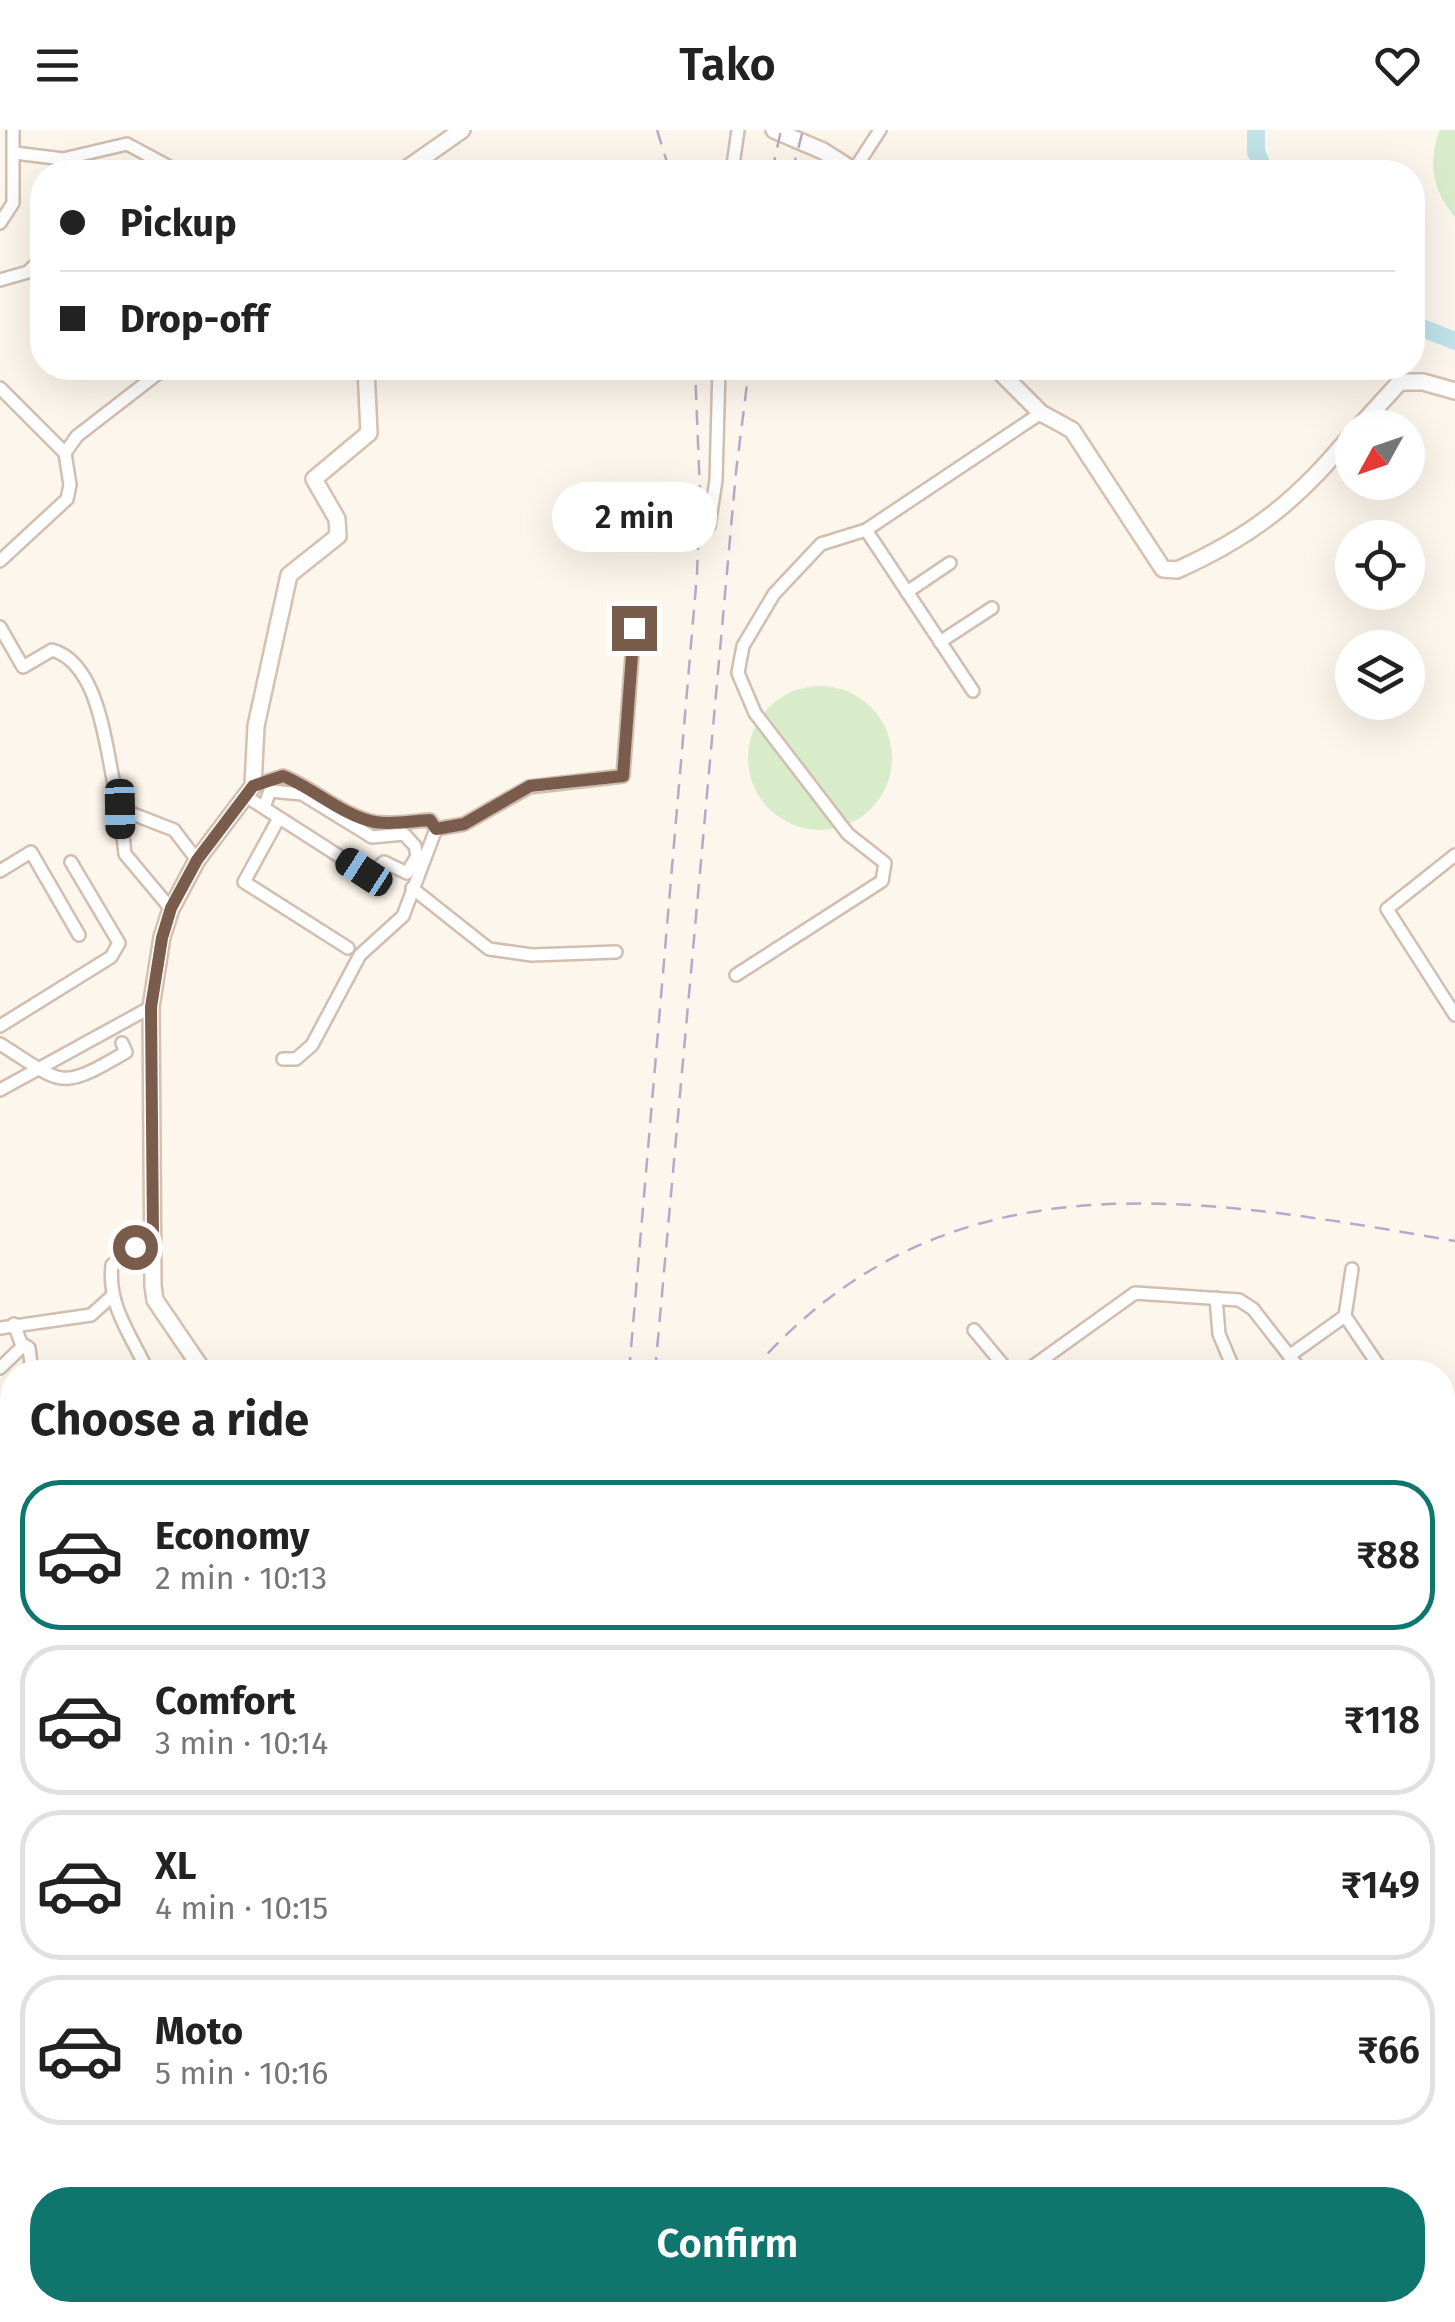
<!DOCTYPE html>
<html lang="en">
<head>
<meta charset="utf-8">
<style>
	body { margin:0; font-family:"Fira Sans",sans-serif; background:#f2f2f2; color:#222; height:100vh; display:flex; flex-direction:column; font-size:38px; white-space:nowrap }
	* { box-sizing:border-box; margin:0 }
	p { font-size:32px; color:#767676 }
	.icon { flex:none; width:55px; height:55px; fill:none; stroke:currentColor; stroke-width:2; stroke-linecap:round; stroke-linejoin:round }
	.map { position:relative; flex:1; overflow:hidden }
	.drawer { position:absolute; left:0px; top:1230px; width:1455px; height:962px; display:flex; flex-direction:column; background:#fff; border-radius:40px 40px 0 0; box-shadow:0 10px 40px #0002 }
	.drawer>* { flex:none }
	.banner { position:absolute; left:30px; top:30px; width:1395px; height:220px; border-radius:40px; box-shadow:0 10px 40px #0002; display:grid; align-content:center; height:220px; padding:0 30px; background:#fff }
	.needle { width:65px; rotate:230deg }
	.controls { position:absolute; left:1335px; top:280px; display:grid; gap:20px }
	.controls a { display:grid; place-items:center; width:90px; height:90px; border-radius:50%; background:#fff; box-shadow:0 10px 40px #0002; font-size:50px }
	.end { position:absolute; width:45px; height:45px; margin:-22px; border:12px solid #7a5c4d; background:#fff; box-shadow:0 0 0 5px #fff }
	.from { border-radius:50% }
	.bubble { position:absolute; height:70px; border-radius:35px; background:#fff; box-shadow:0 10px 40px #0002; font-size:32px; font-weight:600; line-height:70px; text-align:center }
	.car { position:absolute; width:30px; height:60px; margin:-30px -15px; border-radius:12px; box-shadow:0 0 8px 2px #0007; background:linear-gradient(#222 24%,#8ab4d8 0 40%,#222 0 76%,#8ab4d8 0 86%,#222 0) }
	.banner b { display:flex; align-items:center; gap:35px; height:95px; font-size:38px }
	.banner b+b { border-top:2px solid #e0e0e0 }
	.banner i { width:25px; height:25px; background:#222 }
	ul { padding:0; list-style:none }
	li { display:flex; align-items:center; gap:30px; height:150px; margin:0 20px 15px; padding:0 10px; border:5px solid #e0e0e0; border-radius:40px }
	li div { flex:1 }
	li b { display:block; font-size:38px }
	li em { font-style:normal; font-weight:600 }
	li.active { border-color:#0f766e }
	li>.icon { width:90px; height:90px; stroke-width:1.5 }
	h2 { padding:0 30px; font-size:45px; line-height:120px }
	.cta { display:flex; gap:20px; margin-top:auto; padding:20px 30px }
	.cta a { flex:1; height:115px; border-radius:40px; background:#0f766e; color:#fff; font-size:40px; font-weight:600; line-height:115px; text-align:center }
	header { display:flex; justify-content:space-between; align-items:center; height:130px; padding:0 30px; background:#fff; font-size:45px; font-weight:600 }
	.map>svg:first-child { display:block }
</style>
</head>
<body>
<header><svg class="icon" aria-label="menu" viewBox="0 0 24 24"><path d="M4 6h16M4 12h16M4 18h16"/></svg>Tako<svg class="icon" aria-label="heart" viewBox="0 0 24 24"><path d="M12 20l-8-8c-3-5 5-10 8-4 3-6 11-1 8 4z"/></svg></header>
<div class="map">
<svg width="1455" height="2192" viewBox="0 0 1455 2192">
	<rect width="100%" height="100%" fill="#fdf6ec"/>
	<g fill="#d8ecc9">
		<path d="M 1440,0 L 1455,0 L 1455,87 C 1433,62 1427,31 1440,0 Z"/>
		<circle cx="820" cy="628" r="72"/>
	</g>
	<g fill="#bfe3e8" stroke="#a5d3da" stroke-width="2.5">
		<path d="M 0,1772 L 12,1778 L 12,1864 L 0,1859 Z"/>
		<path d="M 1455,1782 L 1455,1900 L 1443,1904 L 1443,1787 Z"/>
	</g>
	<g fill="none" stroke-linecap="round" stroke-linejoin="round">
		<g stroke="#bfe3e8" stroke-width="18">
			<path d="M 1256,0 L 1256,22 L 1265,42"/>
			<path d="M 1412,194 L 1455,211"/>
		</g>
		<defs>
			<g id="street">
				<path d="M 15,23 L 63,29 L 127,14 L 179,42"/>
				<path d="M 854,40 L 880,0"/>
				<path d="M 732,42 L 738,0"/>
				<path d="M 0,93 L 13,73 L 13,0"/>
				<path d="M 0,150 L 28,142 L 42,128"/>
				<path d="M 0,258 L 65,323"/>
				<path d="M 709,396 L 716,350 L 719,238"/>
				<path d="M 866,400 L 973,561"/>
				<path d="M 0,431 L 67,369 L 70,355 L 65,323 L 77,306 L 165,238"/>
				<path d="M 907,462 L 950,433"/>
				<path d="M 0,497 L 23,537 L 52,520 C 105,535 106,636 120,679 L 174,700 L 197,730"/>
				<path d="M 940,512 L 992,478"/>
				<path d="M 253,656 L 283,646 C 313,658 343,686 375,692 C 392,695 413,691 430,690 L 436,699 L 403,786 L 360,825 L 312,915 L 296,929 L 283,929"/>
				<path d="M 247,667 L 364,742 L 370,744 L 384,732 L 407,743 L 417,726 L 415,716 L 404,704 L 372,707 L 302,664 L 270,661 L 264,677"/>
				<path d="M 120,679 L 125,724 L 171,779"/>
				<path d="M 279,688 L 244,752 L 348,818"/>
				<path d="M 436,699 L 464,694 L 529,657 L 623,646 L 634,498"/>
				<path d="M 1455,725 L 1387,779 L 1455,885"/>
				<path d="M 0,741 L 31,722 L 79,805"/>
				<path d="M 412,758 L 489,819 L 532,825 L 616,822"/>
				<path d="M 736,845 L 882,751 L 885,733 L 848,704 L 755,583 L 738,543 L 743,516 L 774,464 L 821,414 L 866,400 L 1041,283"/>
				<path d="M 0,896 L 111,827 L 119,813 L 71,732"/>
				<path d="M 0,914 C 64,954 58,962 126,922 L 122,913"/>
				<path d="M 0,960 L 151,877"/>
				<path d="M 1352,1139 L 1345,1186 L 1383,1242"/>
				<path d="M 1216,1168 L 1219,1204 L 1235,1242"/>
				<path d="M 14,1194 L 21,1213 L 29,1218 L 32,1242"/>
				<path d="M 0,1198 L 91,1185 L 111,1167"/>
				<path d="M 974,1200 L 1009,1242"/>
				<path d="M 1289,1226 L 1345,1186"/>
				<path d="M 0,1238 L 23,1216"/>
				<path d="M 130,1242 L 143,1232"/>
				<path d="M 148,1242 C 132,1206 107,1176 112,1135 L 153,1106"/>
				<path d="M 1025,1242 L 1135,1163 L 1239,1170 L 1253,1179 L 1302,1242"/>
				<path d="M 1442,1289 L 1455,1278"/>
				<path d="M 0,1313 L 9,1303"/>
				<path d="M 1442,1429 L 1455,1447"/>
				<path d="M 1442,1517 L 1455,1508"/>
				<path d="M 0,1539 L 12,1550"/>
				<path d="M 0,1572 L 12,1572"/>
				<path d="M 12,1591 L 12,1599"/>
				<path d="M 0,1717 L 12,1702"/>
				<path d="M 0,1943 L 12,1945"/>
				<path d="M 0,1958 L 12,1969"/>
				<path d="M 1442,2041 L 1455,2033"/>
				<path d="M 77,2180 L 77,2192"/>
				<path d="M 130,2180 L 134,2191 L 188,2189"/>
				<path d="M 273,2180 L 274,2192"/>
				<path d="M 286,2180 L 287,2192"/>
				<path d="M 377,2180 L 381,2192"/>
				<path d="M 418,2180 L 422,2192"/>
				<path d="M 475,2180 L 475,2192"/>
				<path d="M 303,2192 L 312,2187 L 313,2180"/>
				<path d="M 394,2192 L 405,2180"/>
				<path d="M 803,2192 L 804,2180"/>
			</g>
			<g id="secondary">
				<path d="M 774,0 L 823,21 L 856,42"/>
				<path d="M 402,42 L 462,0"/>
				<path d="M 996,238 L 1041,283 L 1072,300 L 1163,439 L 1177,440 C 1253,406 1299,369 1352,304"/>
				<path d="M 1358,298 L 1400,252 L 1423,252 L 1455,261"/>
				<path d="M 204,1242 L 155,1170 L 153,1156 L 151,877 L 162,807 L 171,779 L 197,730 L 253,656 L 256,596 L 289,445 L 338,406 L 337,389 L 314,349 L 369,303 L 366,238"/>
				<path d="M 1442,2163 L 1455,2181"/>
				<path d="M 188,2180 L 188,2192"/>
				<path d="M 995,2180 L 1014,2192"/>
				<path d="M 1166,2192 L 1210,2180"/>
			</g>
		</defs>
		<use href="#street" stroke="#d1beb0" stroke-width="16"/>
		<use href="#secondary" stroke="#d6c0b0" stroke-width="20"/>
		<use href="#street" stroke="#fff" stroke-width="11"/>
		<use href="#secondary" stroke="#fff" stroke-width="15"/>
		<g stroke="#b9a8c9" stroke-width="2.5" stroke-dasharray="15 10" stroke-linecap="butt">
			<path d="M 657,0 L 670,42"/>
			<path d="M 772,42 L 781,0"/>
			<path d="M 792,42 L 803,0"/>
			<path d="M 629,1242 L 697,444 L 700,362 L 695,238"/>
			<path d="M 655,1242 L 736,342 L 749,238"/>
			<path d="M 751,1242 C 945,1018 1198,1067 1455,1111"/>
			<path d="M 548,2192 L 549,2180"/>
			<path d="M 563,2192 L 565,2180"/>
		</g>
	</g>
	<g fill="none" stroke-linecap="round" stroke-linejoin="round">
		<path stroke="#7a5c4d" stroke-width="12" d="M 135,1117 L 153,1106 L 151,877 L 162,808 L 171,778 L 197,730 L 253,656 L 283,646 C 313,658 343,686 375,692 C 392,695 413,691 430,690 L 436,699 L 464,694 L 530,656 L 623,646 L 634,498"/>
	</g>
</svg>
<div class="controls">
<a><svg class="needle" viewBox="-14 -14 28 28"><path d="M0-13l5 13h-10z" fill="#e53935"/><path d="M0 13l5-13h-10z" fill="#767676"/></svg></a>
<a><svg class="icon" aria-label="locate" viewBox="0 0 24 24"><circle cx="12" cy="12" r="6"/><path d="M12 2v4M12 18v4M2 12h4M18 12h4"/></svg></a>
<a><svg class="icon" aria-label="layers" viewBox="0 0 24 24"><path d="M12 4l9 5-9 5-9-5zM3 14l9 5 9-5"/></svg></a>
</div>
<i class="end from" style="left:135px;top:1117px"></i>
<i class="end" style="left:634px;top:498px"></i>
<div class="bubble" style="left:552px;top:352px;width:165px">2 min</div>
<i class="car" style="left:120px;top:679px;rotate:179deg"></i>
<i class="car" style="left:364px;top:742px;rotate:303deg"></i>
<div class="banner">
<b><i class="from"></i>Pickup</b>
<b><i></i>Drop-off</b>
</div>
<section class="drawer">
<h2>Choose a ride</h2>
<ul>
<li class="active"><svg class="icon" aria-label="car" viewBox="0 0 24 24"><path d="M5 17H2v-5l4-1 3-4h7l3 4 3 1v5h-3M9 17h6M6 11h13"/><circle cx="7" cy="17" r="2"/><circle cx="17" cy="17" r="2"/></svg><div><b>Economy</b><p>2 min · 10:13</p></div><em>₹88</em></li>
<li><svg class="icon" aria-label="car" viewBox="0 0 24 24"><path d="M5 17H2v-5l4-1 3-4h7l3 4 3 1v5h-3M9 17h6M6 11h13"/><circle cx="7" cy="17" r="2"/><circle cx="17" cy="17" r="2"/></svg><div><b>Comfort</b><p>3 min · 10:14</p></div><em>₹118</em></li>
<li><svg class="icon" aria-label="car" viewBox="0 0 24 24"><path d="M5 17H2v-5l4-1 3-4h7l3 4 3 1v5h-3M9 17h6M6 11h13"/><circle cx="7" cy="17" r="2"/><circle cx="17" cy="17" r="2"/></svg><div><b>XL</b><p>4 min · 10:15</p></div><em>₹149</em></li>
<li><svg class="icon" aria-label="car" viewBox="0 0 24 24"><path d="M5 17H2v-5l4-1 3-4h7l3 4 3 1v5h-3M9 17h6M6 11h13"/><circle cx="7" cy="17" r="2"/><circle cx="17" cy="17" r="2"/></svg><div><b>Moto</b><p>5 min · 10:16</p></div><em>₹66</em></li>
</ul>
<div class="cta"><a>Confirm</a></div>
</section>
</div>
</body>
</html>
